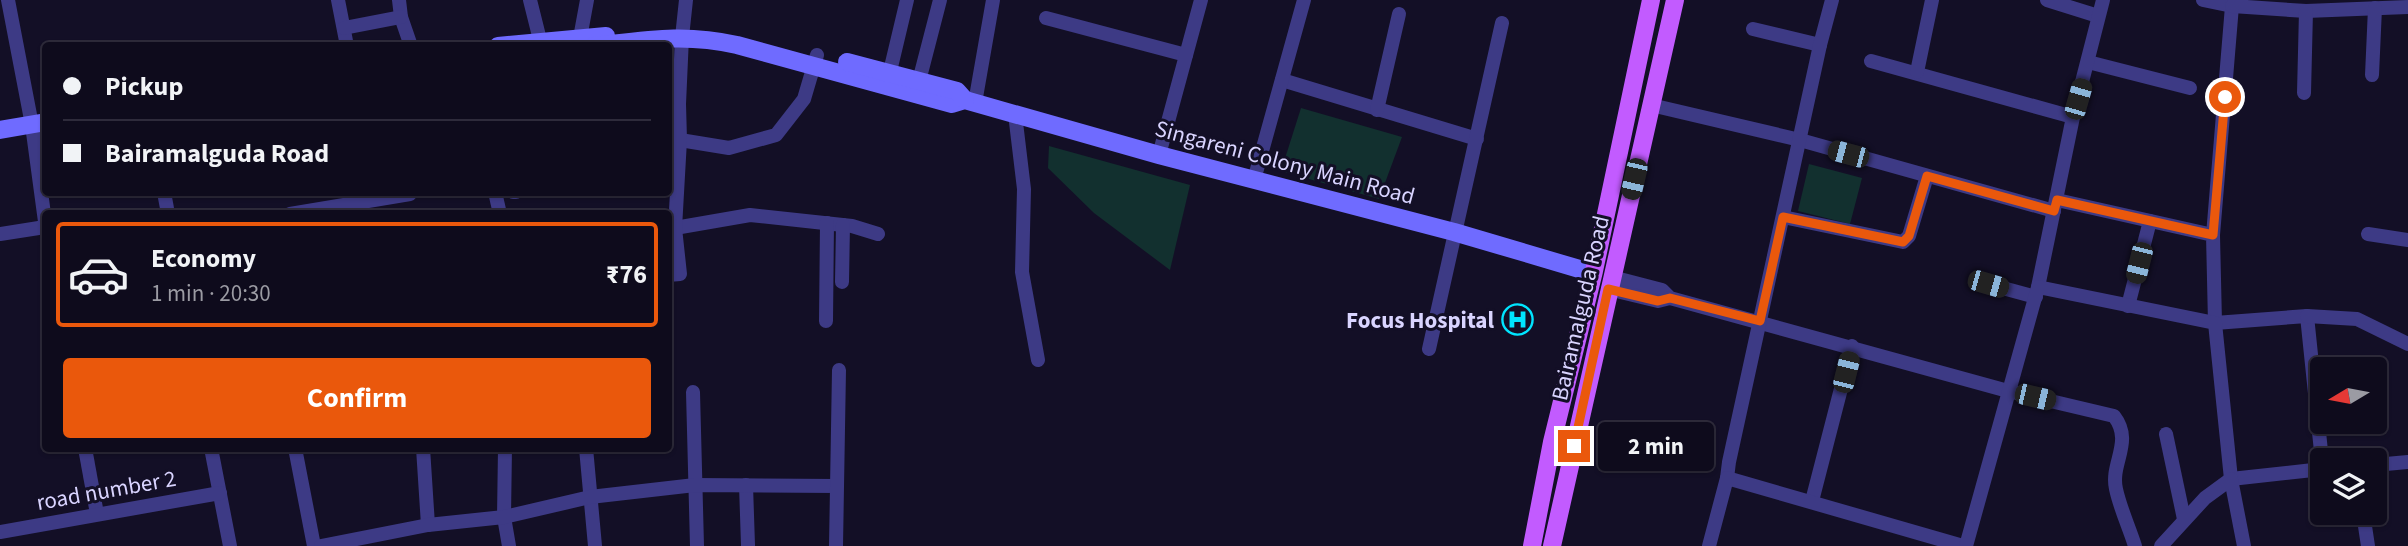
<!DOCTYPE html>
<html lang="en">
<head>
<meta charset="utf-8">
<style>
	body { margin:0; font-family:"Source Sans 3",sans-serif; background:#171425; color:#f1f3f6; height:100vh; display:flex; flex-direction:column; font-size:26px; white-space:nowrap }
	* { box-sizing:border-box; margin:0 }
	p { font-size:23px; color:#9b9ba3 }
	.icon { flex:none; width:38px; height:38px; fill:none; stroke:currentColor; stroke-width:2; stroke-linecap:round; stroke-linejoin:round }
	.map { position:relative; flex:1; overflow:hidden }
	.panel { position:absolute; left:42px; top:210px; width:630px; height:242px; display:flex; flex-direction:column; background:#0e0b1c; border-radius:7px; box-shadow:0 2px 5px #0004,0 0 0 2px #2e2b3b }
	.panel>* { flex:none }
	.banner { position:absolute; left:42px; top:42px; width:630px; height:154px; border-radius:7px; box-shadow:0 2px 5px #0004,0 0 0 2px #2e2b3b; display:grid; align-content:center; height:154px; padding:0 21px; background:#0e0b1c }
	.needle { width:46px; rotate:260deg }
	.buttons { position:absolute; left:2310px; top:357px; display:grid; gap:14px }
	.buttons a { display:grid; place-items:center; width:77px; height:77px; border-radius:7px; background:#0e0b1c; box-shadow:0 2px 5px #0004,0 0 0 2px #2e2b3b; font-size:35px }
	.end { position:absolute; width:32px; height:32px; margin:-16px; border:9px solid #ea580c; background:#fff; box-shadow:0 0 0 4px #fff }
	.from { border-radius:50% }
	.bubble { position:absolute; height:49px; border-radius:7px; background:#0e0b1c; box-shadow:0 2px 5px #0004,0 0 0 2px #2e2b3b; font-size:23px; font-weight:700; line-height:49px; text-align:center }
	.car { position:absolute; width:21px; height:42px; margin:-21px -10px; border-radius:9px; box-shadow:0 0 5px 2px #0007; background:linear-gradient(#222 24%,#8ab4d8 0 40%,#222 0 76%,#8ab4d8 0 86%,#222 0) }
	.banner b { display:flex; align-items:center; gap:24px; height:66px; font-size:26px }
	.banner b+b { border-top:2px solid #2e2b3b }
	.banner i { width:18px; height:18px; background:#f1f3f6 }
	ul { padding:12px 0 0; list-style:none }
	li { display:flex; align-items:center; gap:21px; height:105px; margin:0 14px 10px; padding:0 7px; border:4px solid #2e2b3b; border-radius:7px }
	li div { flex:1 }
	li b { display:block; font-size:26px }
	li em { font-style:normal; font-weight:700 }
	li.on { border-color:#ea580c }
	li>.icon { width:63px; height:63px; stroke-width:1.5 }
	.cta { display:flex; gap:14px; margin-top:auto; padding:14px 21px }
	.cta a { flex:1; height:80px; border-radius:7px; background:#ea580c; color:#fff; font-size:28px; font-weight:700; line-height:80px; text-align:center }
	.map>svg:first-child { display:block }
</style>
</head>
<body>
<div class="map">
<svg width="2408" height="546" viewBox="0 0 2408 546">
	<rect width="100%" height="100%" fill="#130f26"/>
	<g fill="#12302f">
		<path d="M 1301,108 L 1402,137 L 1379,199 L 1281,171 Z"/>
		<path d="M 1049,146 L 1190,185 L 1170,270 L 1094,213 L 1048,168 Z"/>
		<path d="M 1809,164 L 1862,178 L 1850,224 L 1798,211 Z"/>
	</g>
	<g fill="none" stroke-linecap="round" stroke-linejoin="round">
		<g stroke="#3d3a85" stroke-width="14">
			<path d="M 8,0 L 32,125 L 46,229"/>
			<path d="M 338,0 L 347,46"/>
			<path d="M 399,0 L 401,17 L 411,46"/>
			<path d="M 530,0 L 540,40"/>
			<path d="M 2047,0 L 2098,16"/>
			<path d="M 2203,0 L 2232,6 L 2213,235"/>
			<path d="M 2232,6 L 2306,11 L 2408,7"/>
			<path d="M 1046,18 L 1186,55"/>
			<path d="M 344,28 L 401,17"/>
			<path d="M 1753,29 L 1820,45"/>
			<path d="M 580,38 L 587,0"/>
			<path d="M 1871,61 L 2073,117"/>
			<path d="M 2088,62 L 2190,88"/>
			<path d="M 1917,72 L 1932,0"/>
			<path d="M 2372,75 L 2375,8"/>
			<path d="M 1282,80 L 1477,139"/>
			<path d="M 919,81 L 940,0"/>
			<path d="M 887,84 L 907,0"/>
			<path d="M 2304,93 L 2306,11"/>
			<path d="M 975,103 L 993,0"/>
			<path d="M 1651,105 L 1800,140 L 2054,211"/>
			<path d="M 1377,110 L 1399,14"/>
			<path d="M 1015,114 L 1024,189 L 1022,272 L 1038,360"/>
			<path d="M 680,140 L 729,148 L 776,135 L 804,99 L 817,55"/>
			<path d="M 1159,155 L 1201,0"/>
			<path d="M 1254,180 L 1304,0"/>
			<path d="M 164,192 L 168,214"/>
			<path d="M 495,192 L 500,214"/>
			<path d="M 513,192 L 516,192"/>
			<path d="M 2057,200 L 2213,235 L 2215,323 L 2307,316 L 2322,461"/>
			<path d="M 290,214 L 410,194"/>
			<path d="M 1783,217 L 1903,242 L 1909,236 L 1927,176"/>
			<path d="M 675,228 L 750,215 L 852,226 L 878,234"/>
			<path d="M 0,234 L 45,227"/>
			<path d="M 2368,234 L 2408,240"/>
			<path d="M 668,275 L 680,274 L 675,228 L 680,140 L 679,104 L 682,37 L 686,0"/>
			<path d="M 1612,277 L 1662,290 L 1670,298 L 2008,391 L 2114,416 C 2134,442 2110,463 2116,489 C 2120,508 2129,527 2135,546"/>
			<path d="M 842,282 L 843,225"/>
			<path d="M 1988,284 L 2036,297"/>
			<path d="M 2038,287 L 2073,117 L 2103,0"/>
			<path d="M 1608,289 L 1658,301 L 1670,298"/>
			<path d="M 2128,306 L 2150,221"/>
			<path d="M 2307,316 L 2357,319 L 2408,344"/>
			<path d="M 826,321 L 827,223"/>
			<path d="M 1429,349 L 1502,23"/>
			<path d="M 693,392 L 697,546"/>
			<path d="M 2166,434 L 2184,519"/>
			<path d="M 85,448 L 97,514"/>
			<path d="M 211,448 L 230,546"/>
			<path d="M 295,448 L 314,546"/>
			<path d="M 423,448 L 428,525"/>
			<path d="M 505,448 L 504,517 L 509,546"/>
			<path d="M 586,448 L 595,546"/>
			<path d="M 2375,465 L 2408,462"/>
			<path d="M 1727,478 L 1729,462 L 1820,45 L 1832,0"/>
			<path d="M 746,485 L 748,545"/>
			<path d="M 1812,501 L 1852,346"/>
			<path d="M 2363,513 L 2368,546"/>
			<path d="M 0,532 L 220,493"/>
			<path d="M 321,546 L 428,525 L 504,517 L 590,497 L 695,485 L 836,486"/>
			<path d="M 836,546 L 839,370"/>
			<path d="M 1709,546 L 1727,478 L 1963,546"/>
			<path d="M 1966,546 L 2038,287 L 2215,323 L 2231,479 L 2322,469"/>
			<path d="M 2161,546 L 2205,498 L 2231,479 L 2244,546"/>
		</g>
		<g stroke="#6f6bff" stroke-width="18">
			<path d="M 498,46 L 606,36"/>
			<path d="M 594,46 C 647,40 684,33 737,45 L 952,104 L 965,100 L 1159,155 L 1454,232 L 1593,273"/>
			<path d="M 847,62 L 957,91 L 965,100"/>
			<path d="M 0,130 L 46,122"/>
		</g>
		<g stroke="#c25bff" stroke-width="18">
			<path d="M 1532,546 L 1552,442 L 1594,271 L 1651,0"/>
			<path d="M 1552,546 L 1675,0"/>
		</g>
	</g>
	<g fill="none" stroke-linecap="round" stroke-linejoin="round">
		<path stroke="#ea580c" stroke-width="9" d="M 1574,446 L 1608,289 L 1658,301 L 1670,298 L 1760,321 L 1783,217 L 1903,242 L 1909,236 L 1927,176 L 2054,211 L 2057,200 L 2213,235 L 2225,97"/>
	</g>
	<defs>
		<symbol id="hospital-ring" viewBox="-11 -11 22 22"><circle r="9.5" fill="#130f26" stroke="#00e5ff" stroke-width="1.5"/><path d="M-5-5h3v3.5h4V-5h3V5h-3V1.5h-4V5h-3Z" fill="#00e5ff"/></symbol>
	</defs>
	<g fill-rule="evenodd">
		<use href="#hospital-ring" x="1500" y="302" width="35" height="35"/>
	</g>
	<g text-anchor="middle" stroke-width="6" stroke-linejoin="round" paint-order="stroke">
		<g font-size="23" fill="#d9d4ff" stroke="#130f26">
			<text transform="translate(1285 162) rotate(15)" y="8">Singareni Colony Main Road</text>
			<text transform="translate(1580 308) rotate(-77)" y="8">Bairamalguda Road</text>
			<text transform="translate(106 490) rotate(-10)" y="8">road number 2</text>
		</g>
		<g font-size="23" font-weight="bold" fill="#d9d4ff" stroke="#130f26" text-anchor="end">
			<text x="1494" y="328">Focus Hospital</text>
		</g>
	</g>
</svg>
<div class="buttons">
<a><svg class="needle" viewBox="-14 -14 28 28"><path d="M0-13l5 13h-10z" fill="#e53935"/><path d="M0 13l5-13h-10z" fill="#9b9ba3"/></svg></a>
<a><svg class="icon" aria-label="layers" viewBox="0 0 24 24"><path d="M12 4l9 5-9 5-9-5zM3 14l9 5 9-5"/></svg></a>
</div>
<i class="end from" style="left:2225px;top:97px"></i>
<i class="end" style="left:1574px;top:446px"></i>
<div class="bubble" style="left:1598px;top:422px;width:116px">2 min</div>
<i class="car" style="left:2078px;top:99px;rotate:16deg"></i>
<i class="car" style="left:1848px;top:154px;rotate:285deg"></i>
<i class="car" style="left:1634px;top:179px;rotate:193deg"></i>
<i class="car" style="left:2139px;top:263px;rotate:194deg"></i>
<i class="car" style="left:1988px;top:284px;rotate:106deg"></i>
<i class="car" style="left:1846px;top:372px;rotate:14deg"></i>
<i class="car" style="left:2035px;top:397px;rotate:103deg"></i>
<div class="banner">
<b><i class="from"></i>Pickup</b>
<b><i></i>Bairamalguda Road</b>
</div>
<section class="panel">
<ul>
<li class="on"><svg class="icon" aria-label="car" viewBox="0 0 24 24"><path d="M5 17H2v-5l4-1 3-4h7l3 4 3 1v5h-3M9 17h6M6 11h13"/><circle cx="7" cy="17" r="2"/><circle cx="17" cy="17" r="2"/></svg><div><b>Economy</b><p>1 min · 20:30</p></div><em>₹76</em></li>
</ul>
<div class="cta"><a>Confirm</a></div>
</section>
</div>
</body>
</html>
